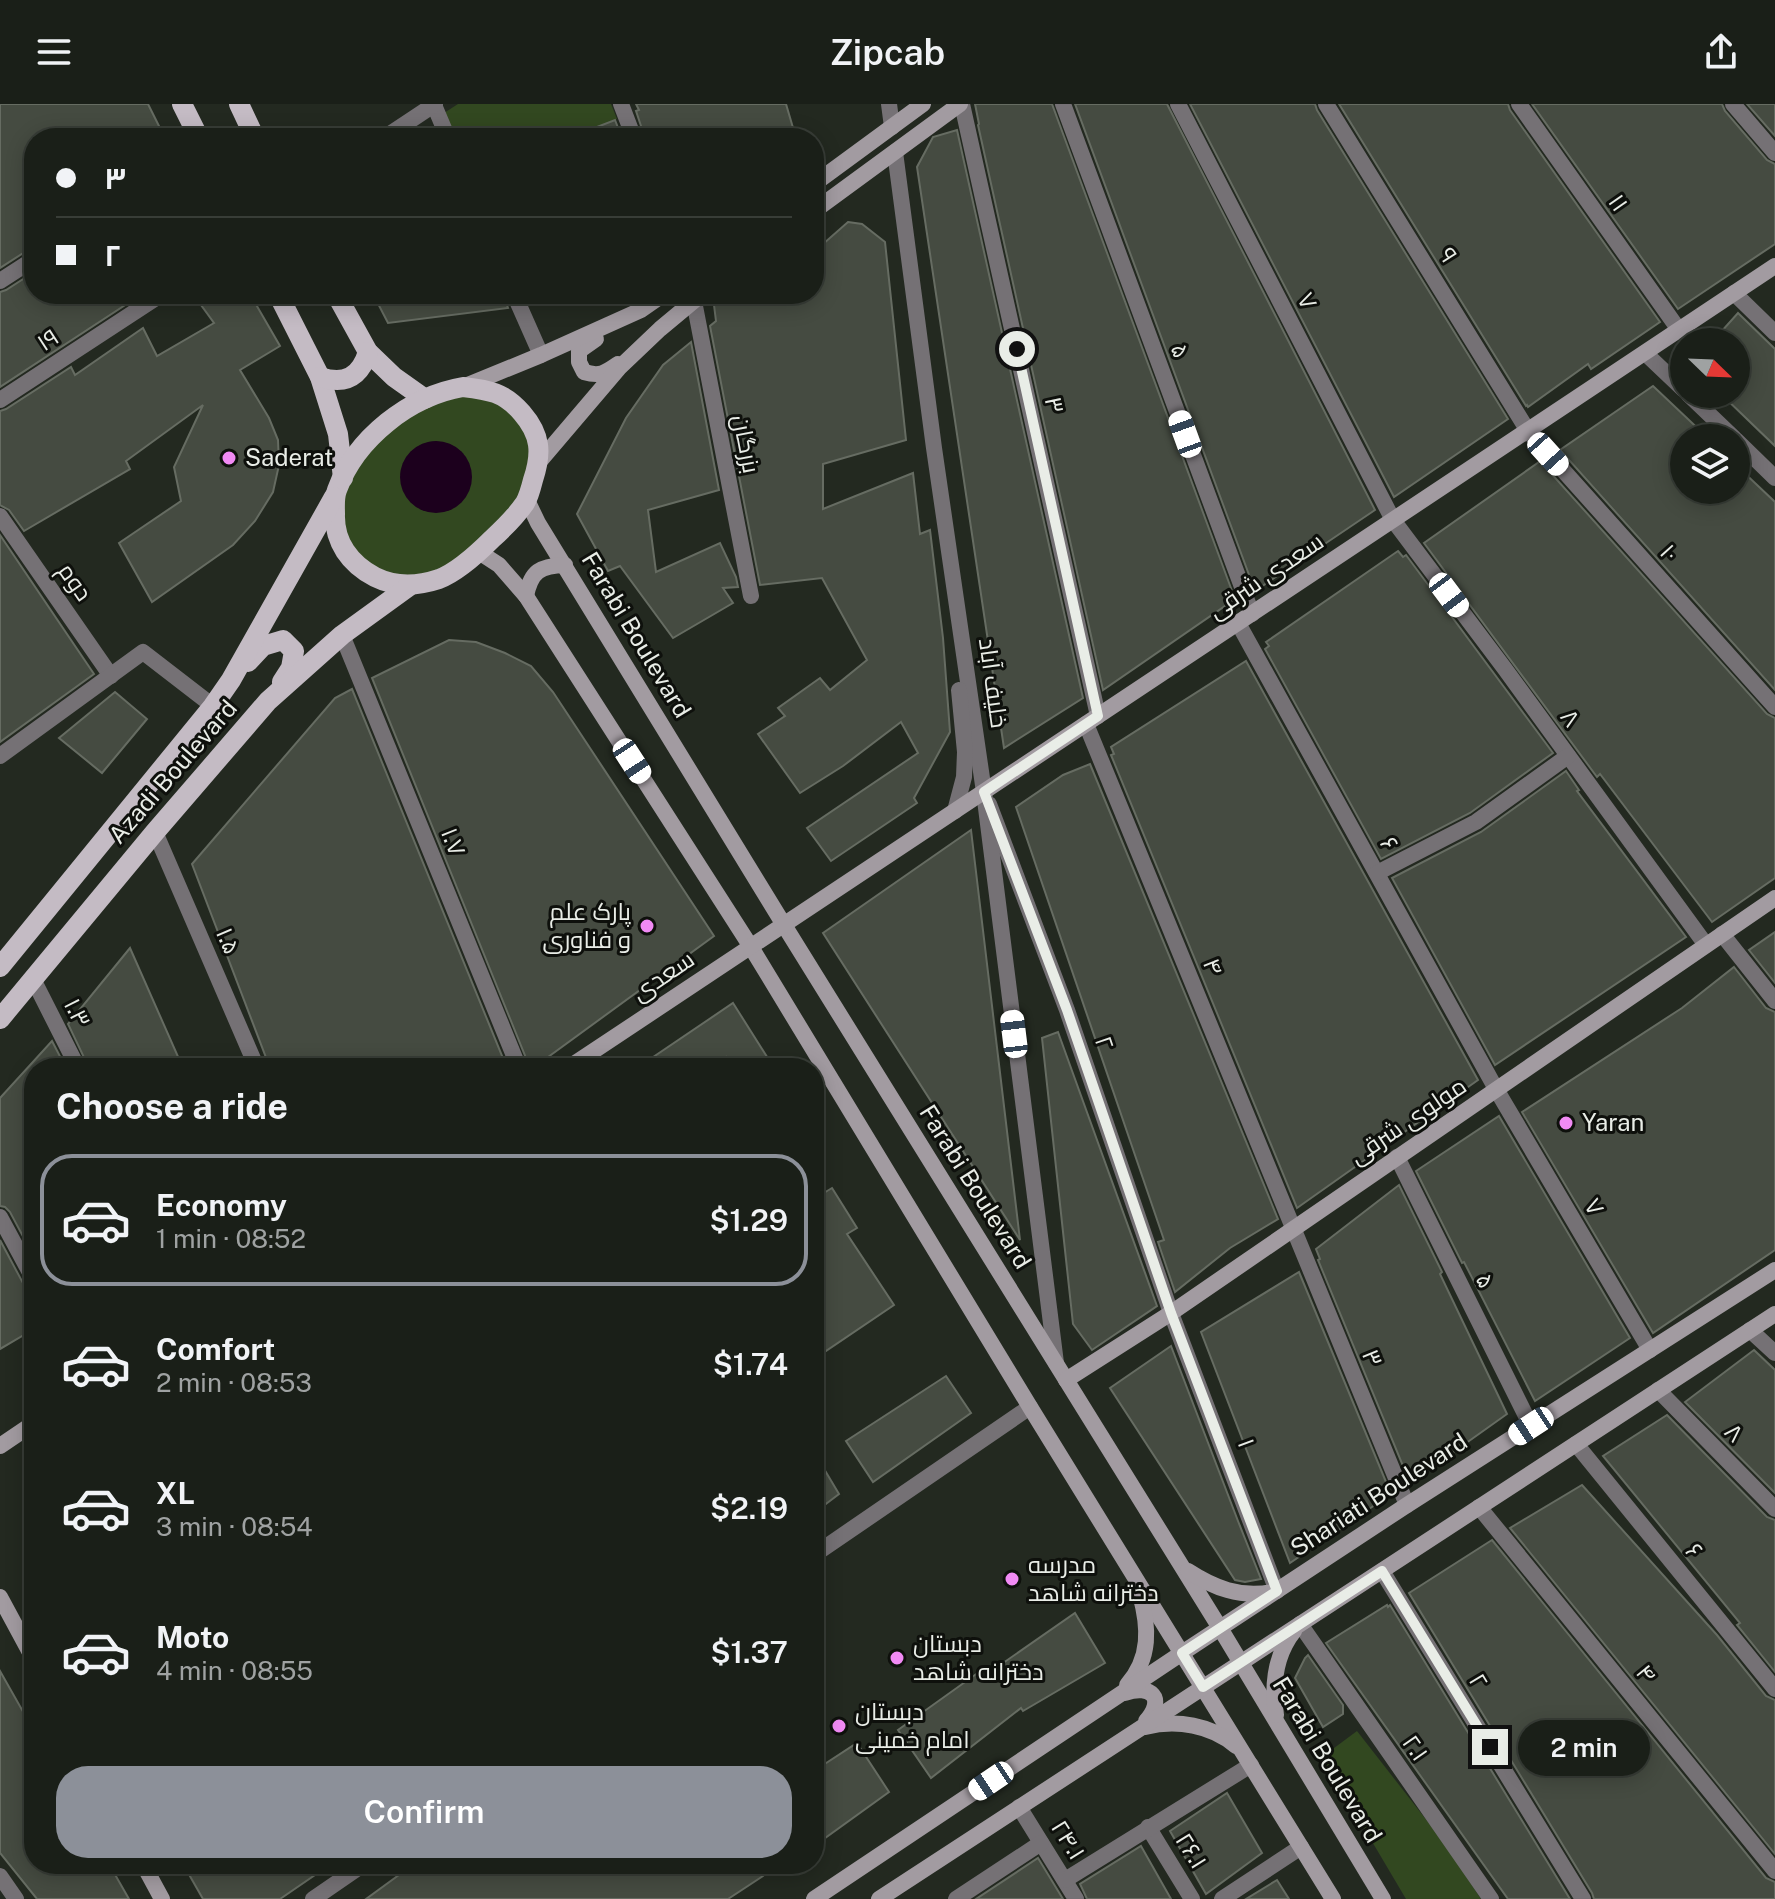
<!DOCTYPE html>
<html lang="en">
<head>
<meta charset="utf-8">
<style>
	body { margin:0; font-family:"Public Sans",Cairo,sans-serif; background:#272c25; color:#f1f3f6; height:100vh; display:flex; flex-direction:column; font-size:30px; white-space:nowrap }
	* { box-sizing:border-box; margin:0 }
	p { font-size:26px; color:#9fa2a2 }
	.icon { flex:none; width:44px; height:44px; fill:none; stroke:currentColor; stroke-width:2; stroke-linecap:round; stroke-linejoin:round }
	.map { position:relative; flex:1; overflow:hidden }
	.details { position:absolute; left:24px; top:954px; width:800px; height:816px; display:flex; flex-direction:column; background:#1a1f18; border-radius:32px; box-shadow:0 4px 20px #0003,0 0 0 2px #383d37 }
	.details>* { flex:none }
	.hud { position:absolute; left:24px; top:24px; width:800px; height:176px; border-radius:32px; box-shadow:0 4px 20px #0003,0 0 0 2px #383d37; display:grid; align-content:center; height:176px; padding:0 32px; background:#1a1f18 }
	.needle { width:52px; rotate:113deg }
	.controls { position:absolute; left:1670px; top:224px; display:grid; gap:16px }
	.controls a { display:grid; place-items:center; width:80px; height:80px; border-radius:50%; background:#1a1f18; box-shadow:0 4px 20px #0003,0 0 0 2px #383d37; font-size:40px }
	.end { position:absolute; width:36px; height:36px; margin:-18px; border:10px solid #e9ede7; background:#111; box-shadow:0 0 0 4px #111 }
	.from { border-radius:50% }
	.bubble { position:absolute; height:56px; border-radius:28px; background:#1a1f18; box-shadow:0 4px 20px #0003,0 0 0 2px #383d37; font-size:26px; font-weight:600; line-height:56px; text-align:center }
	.car { position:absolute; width:24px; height:48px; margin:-24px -12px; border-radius:10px; box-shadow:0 0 6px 2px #0007; background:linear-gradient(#fff 24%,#345 0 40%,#fff 0 76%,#345 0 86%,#fff 0) }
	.hud b { display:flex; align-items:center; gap:28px; height:76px; font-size:30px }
	.hud b+b { border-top:2px solid #383d37 }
	.hud i { width:20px; height:20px; background:#f1f3f6 }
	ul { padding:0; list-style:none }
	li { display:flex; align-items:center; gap:24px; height:132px; margin:0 16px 12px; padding:0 16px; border:4px solid transparent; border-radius:32px }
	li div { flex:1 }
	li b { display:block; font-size:30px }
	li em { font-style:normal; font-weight:600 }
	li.on { border-color:#8c9099 }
	li>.icon { width:72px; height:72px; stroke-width:1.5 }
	h2 { padding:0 32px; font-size:36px; line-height:96px }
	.primary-button { display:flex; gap:16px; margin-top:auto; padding:16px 32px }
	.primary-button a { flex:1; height:92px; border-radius:32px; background:#8c9099; color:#fff; font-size:32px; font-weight:600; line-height:92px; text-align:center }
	header { display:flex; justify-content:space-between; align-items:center; height:104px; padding:0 32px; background:#1a1f18; font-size:36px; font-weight:600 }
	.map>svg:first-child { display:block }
</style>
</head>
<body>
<header><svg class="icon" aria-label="menu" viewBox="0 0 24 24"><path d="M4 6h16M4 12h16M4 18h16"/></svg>Zipcab<svg class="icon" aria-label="share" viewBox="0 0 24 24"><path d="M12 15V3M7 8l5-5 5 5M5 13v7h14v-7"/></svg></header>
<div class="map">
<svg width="1775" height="1795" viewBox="0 0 1775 1795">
	<rect width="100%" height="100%" fill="#232920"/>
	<g fill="#324820" fill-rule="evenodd">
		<path d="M 458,0 L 611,0 L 617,15 L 569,34 L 456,34 L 444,9 Z"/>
		<path d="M 442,292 L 484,292 L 519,314 L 534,349 L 522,392 L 448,465 L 398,475 L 373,465 L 351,444 L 344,429 L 344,386 L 351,369 L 389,326 ZM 433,337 C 446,338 454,341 464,350 L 400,371 C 404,352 413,342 433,337 Z"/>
		<path d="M 1357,1627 L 1442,1736 L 1481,1795 L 1406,1795 L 1322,1653 Z"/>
	</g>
	<circle fill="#1c001d" cx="436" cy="373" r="36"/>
	<g fill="#454b41" stroke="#666c62" stroke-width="2">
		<path d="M 0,0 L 148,0 L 165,34 L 34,34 L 34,144 L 28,146 L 0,164 Z"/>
		<path d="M 636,0 L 786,0 L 796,34 L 645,34 L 636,7 L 639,6 Z"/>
		<path d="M 975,0 L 1052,0 L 1235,495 L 1103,586 L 978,21 L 979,20 Z"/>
		<path d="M 1075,0 L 1167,0 L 1375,406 L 1255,487 Z"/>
		<path d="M 1190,0 L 1315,0 L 1317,6 L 1508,315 L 1394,393 Z"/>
		<path d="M 1339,0 L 1508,0 L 1510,6 L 1660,218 L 1591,265 L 1588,260 L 1528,303 L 1527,301 L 1526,302 Z"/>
		<path d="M 1532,0 L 1722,0 L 1725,7 L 1767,56 L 1775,60 L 1775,140 L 1678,205 Z"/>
		<path d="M 1747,0 L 1775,0 L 1775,32 Z"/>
		<path d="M 615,16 L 622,34 L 571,34 L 571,33 Z"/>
		<path d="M 957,26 L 1083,594 L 1004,644 L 917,63 L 933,33 Z"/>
		<path d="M 848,118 L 862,120 L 885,138 L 906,336 L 823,360 L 823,405 L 913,369 L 920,430 L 930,426 L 943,534 L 950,628 L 914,694 L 917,699 L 831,757 L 807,724 L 918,649 L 901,618 L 843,662 L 800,689 L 758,630 L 785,612 L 778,604 L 820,574 L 830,586 L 867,556 L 822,474 L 760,481 L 710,222 L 716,217 L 714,201 L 727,190 L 814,190 L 814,148 Z"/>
		<path d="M 34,168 L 34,190 L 142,190 L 0,283 L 0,188 L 6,186 Z"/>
		<path d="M 193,190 L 250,190 L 280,242 L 240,266 L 269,314 L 278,336 L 279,361 L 273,388 L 255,417 L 233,441 L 152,498 L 119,439 L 181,397 L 174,363 L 203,301 L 126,357 L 130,365 L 24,427 L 9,406 L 0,401 L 0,307 L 6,305 L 71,263 L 75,271 L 143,224 L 157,252 L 214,219 Z"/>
		<path d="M 373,190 L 503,190 L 508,204 L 388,219 Z"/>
		<path d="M 1738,209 L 1775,245 L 1775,342 L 1721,290 L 1736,290 L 1736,238 L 1712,238 Z"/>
		<path d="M 691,238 L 719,386 L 648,406 L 656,468 L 720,439 L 736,473 L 738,483 L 723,484 L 733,499 L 673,534 L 620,462 L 608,467 L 577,410 L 626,314 L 663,261 Z"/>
		<path d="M 1653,282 L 1708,334 L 1684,334 L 1684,386 L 1736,386 L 1736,361 L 1775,398 L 1775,586 L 1560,346 Z"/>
		<path d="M 1539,358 L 1541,358 L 1767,610 L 1775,614 L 1775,774 L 1712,818 L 1600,670 L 1597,673 L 1424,439 Z"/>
		<path d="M 0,431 L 94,570 L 0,638 Z"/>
		<path d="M 1398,447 L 1403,453 L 1406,451 L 1553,649 L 1470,709 L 1381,755 L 1265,545 L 1269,542 L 1266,538 Z"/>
		<path d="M 449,536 L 476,538 L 505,549 L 531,562 L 553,588 L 714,832 L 533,964 L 530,964 L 372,574 Z"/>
		<path d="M 1246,557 L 1478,976 L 1297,1104 L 1111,651 L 1114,650 L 1111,643 Z"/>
		<path d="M 352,585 L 507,964 L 270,964 L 192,760 L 335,594 Z"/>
		<path d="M 115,588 L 147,615 L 102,669 L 59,634 Z"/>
		<path d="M 1090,660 L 1278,1115 L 1230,1144 L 1175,1188 L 1158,1138 L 1164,1136 L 1016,703 L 1063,671 Z"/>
		<path d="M 1566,667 L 1579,686 L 1577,687 L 1686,833 L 1495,961 L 1392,774 L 1481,728 Z"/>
		<path d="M 971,726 L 1020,1136 L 823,829 Z"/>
		<path d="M 1775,828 L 1775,879 L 1749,846 Z"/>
		<path d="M 130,844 L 183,964 L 89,964 L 68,920 Z"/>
		<path d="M 1734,863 L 1766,904 L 1775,908 L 1775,1146 L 1653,1229 L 1522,1008 L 1682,904 Z"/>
		<path d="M 733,899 L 774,964 L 732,964 L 726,953 L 709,964 L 637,964 Z"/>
		<path d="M 1058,928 L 1157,1202 L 1092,1246 L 1073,1220 L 1042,934 Z"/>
		<path d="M 52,937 L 66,964 L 34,964 L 34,1153 L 10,1108 L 5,1103 L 0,1102 L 0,994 Z"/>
		<path d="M 1499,1012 L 1630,1234 L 1535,1297 L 1464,1158 L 1462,1159 L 1416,1067 Z"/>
		<path d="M 1399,1081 L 1442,1168 L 1440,1170 L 1507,1310 L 1410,1379 L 1318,1156 L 1320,1155 L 1316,1145 Z"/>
		<path d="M 832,1084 L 857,1124 L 847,1130 L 894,1201 L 814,1255 L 814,1095 Z"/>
		<path d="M 0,1136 L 24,1181 L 29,1186 L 34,1187 L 34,1225 L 0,1245 Z"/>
		<path d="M 1299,1168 L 1391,1390 L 1290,1459 L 1201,1228 Z"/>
		<path d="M 1171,1242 L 1238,1417 L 1261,1475 L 1245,1478 L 1235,1476 L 1110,1284 Z"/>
		<path d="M 1754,1246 L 1775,1266 L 1775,1389 L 1685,1298 Z"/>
		<path d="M 946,1272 L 971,1309 L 873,1378 L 846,1337 Z"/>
		<path d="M 1667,1311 L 1767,1413 L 1775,1416 L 1775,1568 L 1737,1521 L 1740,1519 L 1603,1352 Z"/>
		<path d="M 814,1348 L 839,1390 L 814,1409 Z"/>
		<path d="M 1582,1381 L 1717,1531 L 1766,1592 L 1775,1596 L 1775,1750 L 1510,1424 Z"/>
		<path d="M 1492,1436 L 1766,1774 L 1775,1778 L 1775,1795 L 1594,1795 L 1592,1789 L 1409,1489 Z"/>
		<path d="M 1387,1501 L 1388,1503 L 1390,1501 L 1570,1795 L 1508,1795 L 1326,1539 Z"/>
		<path d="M 1075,1509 L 1105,1559 L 1023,1607 L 1021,1604 L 931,1674 L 898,1626 L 979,1568 L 983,1573 Z"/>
		<path d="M 1308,1551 L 1343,1601 L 1343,1610 L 1323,1623 L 1295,1574 L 1305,1554 Z"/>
		<path d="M 0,1567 L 34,1627 L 34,1760 L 109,1760 L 129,1795 L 37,1795 L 0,1749 Z"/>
		<path d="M 857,1639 L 889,1688 L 814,1742 L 814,1667 Z"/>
		<path d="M 1227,1689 L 1262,1749 L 1206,1790 L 1170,1727 Z"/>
		<path d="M 1141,1742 L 1171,1795 L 1087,1795 L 1080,1780 Z"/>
		<path d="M 1038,1754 L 1063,1795 L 976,1795 Z"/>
		<path d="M 183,1760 L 331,1760 L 280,1795 L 203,1795 Z"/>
		<path d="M 414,1760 L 757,1760 L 763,1772 L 728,1795 L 366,1795 Z"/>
		<path d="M 1277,1776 L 1289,1795 L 1246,1795 Z"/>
	</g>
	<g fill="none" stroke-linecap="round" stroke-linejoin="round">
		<g stroke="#757175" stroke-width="16">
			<path d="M 621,0 L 634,34"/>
			<path d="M 962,0 L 1098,612"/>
			<path d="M 1063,0 L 1252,510"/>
			<path d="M 1178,0 L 1393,416 L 1505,565 L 1706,841"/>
			<path d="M 1326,0 L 1528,327 L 1775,603"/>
			<path d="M 1519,0 L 1679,226"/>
			<path d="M 1733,0 L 1775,49"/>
			<path d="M 434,1 L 448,34"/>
			<path d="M 384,34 L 435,0"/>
			<path d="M 0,177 L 34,155"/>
			<path d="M 1734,189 L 1775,229"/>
			<path d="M 514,190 L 541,251"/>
			<path d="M 694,197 L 751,492"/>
			<path d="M 1645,249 L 1684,286"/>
			<path d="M 1688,290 L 1734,334"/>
			<path d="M 0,296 L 162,190"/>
			<path d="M 1736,336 L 1775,374"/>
			<path d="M 0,412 L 111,572"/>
			<path d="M 1238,519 L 1496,985 L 1650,1246"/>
			<path d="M 342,531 L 519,964"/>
			<path d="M 1086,620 L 1407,1401"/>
			<path d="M 0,652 L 143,548 L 213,602"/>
			<path d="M 989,700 L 1067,906 L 1171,1209 L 1277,1487"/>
			<path d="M 155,728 L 257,964"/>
			<path d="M 1377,769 L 1476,718 L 1568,652"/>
			<path d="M 1722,830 L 1775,897"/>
			<path d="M 33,875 L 78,964"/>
			<path d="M 1397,1053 L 1531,1322"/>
			<path d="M 0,1113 L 34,1176"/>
			<path d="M 1750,1226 L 1775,1249"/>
			<path d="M 1658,1286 L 1775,1405"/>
			<path d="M 1576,1340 L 1775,1585"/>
			<path d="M 1479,1403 L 1775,1767"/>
			<path d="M 1382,1467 L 1583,1795"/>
			<path d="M 1300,1520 L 1491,1795"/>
			<path d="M 1019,1703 L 1076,1795"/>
			<path d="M 1148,1723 L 1192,1795"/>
			<path d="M 0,1772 L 16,1795"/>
			<path d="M 1065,1776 L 1251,1661"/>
			<path d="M 956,1795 L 1041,1739"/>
			<path d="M 1222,1795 L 1301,1743"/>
		</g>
		<g stroke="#757175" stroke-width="16">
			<path d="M 889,0 L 892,23"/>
			<path d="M 895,48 L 934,344 L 984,688 L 1056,1259"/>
			<path d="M 955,707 L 964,673 L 965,648 L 959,586"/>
			<path d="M 814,1451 L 1030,1303"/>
			<path d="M 313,1795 L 364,1760"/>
		</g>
		<g stroke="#a29ba1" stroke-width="16">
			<path d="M 814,80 L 923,0"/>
			<path d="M 814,107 L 960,0"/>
			<path d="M 596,235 L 579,247 L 579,258 L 584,268 C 600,273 605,269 618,260"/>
			<path d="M 463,283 L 541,251 L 641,206 L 664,190"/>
			<path d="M 539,358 L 619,264 L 660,225 L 702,190"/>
			<path d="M 527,396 L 538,419 L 784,821 L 1220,1524 L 1383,1795"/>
			<path d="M 479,448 L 499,461 L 526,492 L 751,843 L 1030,1303 L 1333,1795"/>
			<path d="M 526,492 C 531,467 540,462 565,461"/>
			<path d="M 568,964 L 1775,162"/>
			<path d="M 1066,1276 L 1171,1209 L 1775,794"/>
			<path d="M 0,1342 L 34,1319"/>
			<path d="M 1188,1467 C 1214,1484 1240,1494 1272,1488"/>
			<path d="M 0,1493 L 34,1556"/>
			<path d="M 1127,1581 C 1151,1554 1149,1523 1140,1490"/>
			<path d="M 1125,1589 C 1151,1580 1166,1594 1146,1617"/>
			<path d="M 1276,1611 C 1272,1582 1275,1551 1294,1527"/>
			<path d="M 1145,1623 C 1176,1615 1212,1621 1236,1642"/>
			<path d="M 143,1760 L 162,1795"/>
			<path d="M 814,1795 L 1182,1549 L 1407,1401 L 1775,1166"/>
			<path d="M 879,1795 L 1775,1210"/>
		</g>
		<g stroke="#c4bbc4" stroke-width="20">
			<path d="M 182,0 L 199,34"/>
			<path d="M 239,0 L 255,34"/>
			<path d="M 278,190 L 320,273 L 338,330 L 343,374"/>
			<path d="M 336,190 L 368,248 L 394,273 L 425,295"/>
			<path d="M 320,273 C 345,281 360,273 368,248"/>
			<path d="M 463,283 C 489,286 504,288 522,309 C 541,331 542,349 533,376 C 531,384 529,392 525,399 C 516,412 504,424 492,435 C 479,448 457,468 439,475 C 418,482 395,483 375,473 C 350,460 334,438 335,410 C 335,403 334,394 337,386 C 356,334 410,292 463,283 Z"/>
			<path d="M 248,558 L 263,542 L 283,536 L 294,547 L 291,564 L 282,578"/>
			<path d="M 0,863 L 213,602 L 231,576 L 334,393"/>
			<path d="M 0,915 L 155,728 L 268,597 L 342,531 L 411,481"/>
		</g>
	</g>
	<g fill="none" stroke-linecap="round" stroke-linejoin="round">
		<path stroke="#e9ede7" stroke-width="10" d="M 1017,245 L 1098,612 L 984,688 L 1067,906 L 1171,1209 L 1277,1487 L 1182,1549 L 1203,1583 L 1382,1467 L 1490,1643"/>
	</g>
	<g fill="#f18af4" stroke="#0e100c" stroke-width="3">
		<circle cx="229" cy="354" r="8"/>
		<circle cx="647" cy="822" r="8"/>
		<circle cx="1566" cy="1019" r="8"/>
		<circle cx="1012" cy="1475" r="8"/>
		<circle cx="897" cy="1554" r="8"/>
		<circle cx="839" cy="1622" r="8"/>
	</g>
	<g text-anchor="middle" stroke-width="6" stroke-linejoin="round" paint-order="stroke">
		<g font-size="24" fill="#e9ede7" stroke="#0e100c">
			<text transform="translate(1618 99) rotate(55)" y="8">۱۱</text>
			<text transform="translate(1448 151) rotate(58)" y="8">۹</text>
			<text transform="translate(1307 197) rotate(63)" y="8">۷</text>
			<text transform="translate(48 236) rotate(-33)" y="8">۱۹</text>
			<text transform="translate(1180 247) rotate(70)" y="8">۵</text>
			<text transform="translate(1054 301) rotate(78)" y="8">۳</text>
			<text transform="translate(746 340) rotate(79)" y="8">بزرگان</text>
			<text transform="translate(1669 449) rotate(48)" y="8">۱۰</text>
			<text transform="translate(1266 472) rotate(-34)" y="8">سعدی شرقی</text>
			<text transform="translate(75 478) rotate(55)" y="8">دوم</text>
			<text transform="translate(636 531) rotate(59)" y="8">Farabi Boulevard</text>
			<text transform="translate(993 579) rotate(82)" y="8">خلیف آباد</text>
			<text transform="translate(1570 614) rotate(54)" y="8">۸</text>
			<text transform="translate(173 668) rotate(-49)" y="8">Azadi Boulevard</text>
			<text transform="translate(453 738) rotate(68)" y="8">۱.۷</text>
			<text transform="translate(1389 740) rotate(61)" y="8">۶</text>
			<text transform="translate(228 837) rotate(67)" y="8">۱.۵</text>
			<text transform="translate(1213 863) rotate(68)" y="8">۴</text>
			<text transform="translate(663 872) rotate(-34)" y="8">سعدی</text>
			<text transform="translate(77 909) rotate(63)" y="8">۱.۳</text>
			<text transform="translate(1104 939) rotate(71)" y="8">۲</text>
			<text transform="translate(1408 1017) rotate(-34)" y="8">مولوی شرقی</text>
			<text transform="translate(975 1083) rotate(58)" y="8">Farabi Boulevard</text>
			<text transform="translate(1594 1103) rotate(59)" y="8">۷</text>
			<text transform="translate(1485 1177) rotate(64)" y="8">۵</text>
			<text transform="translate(1372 1254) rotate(68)" y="8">۳</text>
			<text transform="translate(1734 1329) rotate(45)" y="8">۸</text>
			<text transform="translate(1246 1339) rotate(69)" y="8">۱</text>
			<text transform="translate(1379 1391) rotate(-33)" y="8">Shariati Boulevard</text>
			<text transform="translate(1694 1447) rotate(51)" y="8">۶</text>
			<text transform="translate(1646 1570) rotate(51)" y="8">۴</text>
			<text transform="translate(1478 1577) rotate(59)" y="8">۲</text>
			<text transform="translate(1415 1644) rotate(55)" y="8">۲.۱</text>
			<text transform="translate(1327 1656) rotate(59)" y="8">Farabi Boulevard</text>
			<text transform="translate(1068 1736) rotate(58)" y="8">۲۴.۱</text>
			<text transform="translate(1191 1747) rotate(58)" y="8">۲۶.۱</text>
		</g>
		<g font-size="24" fill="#e9ede7" stroke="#0e100c" text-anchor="start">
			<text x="245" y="362">Saderat</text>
			<text x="631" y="816" text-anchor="end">پارک علم<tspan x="631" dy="28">و فناوری</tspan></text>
			<text x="1582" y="1027">Yaran</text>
			<text x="1028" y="1469">مدرسه<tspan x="1028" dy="28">دخترانه شاهد</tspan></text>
			<text x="913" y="1548">دبستان<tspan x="913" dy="28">دخترانه شاهد</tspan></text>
			<text x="855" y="1616">دبستان<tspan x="855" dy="28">امام خمینی</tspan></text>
		</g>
	</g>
</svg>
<div class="controls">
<a><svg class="needle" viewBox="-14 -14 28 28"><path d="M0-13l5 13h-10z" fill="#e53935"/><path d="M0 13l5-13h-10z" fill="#9fa2a2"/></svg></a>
<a><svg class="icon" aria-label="layers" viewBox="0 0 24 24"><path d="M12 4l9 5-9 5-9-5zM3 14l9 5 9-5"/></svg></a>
</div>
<i class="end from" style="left:1017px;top:245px"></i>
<i class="end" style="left:1490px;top:1643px"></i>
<div class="bubble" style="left:1518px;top:1616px;width:132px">2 min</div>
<i class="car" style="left:1185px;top:330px;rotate:340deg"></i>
<i class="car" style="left:1548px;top:350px;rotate:138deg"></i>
<i class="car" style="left:1449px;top:491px;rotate:143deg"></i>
<i class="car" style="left:632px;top:657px;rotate:147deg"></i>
<i class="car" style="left:1014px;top:930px;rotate:353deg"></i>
<i class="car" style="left:1531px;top:1322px;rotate:237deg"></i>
<i class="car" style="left:991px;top:1677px;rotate:236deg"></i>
<div class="hud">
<b><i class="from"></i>۳</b>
<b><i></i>۲</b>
</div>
<section class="details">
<h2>Choose a ride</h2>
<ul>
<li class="on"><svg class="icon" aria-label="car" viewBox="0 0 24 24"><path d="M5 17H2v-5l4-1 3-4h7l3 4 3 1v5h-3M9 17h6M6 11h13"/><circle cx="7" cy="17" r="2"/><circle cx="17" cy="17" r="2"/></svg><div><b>Economy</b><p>1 min · 08:52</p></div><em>$1.29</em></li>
<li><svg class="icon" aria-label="car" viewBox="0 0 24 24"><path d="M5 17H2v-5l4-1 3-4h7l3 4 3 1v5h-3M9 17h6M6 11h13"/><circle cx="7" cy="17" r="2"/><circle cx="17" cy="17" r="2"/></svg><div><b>Comfort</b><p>2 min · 08:53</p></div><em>$1.74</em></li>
<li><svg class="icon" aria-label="car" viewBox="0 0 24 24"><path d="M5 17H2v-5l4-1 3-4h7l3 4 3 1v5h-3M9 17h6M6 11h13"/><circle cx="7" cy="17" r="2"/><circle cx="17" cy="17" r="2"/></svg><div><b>XL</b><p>3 min · 08:54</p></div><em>$2.19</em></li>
<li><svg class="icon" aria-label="car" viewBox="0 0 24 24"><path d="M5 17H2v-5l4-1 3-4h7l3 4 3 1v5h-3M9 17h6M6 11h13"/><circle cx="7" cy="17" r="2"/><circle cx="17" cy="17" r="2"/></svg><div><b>Moto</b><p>4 min · 08:55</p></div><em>$1.37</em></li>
</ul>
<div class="primary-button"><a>Confirm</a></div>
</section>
</div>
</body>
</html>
